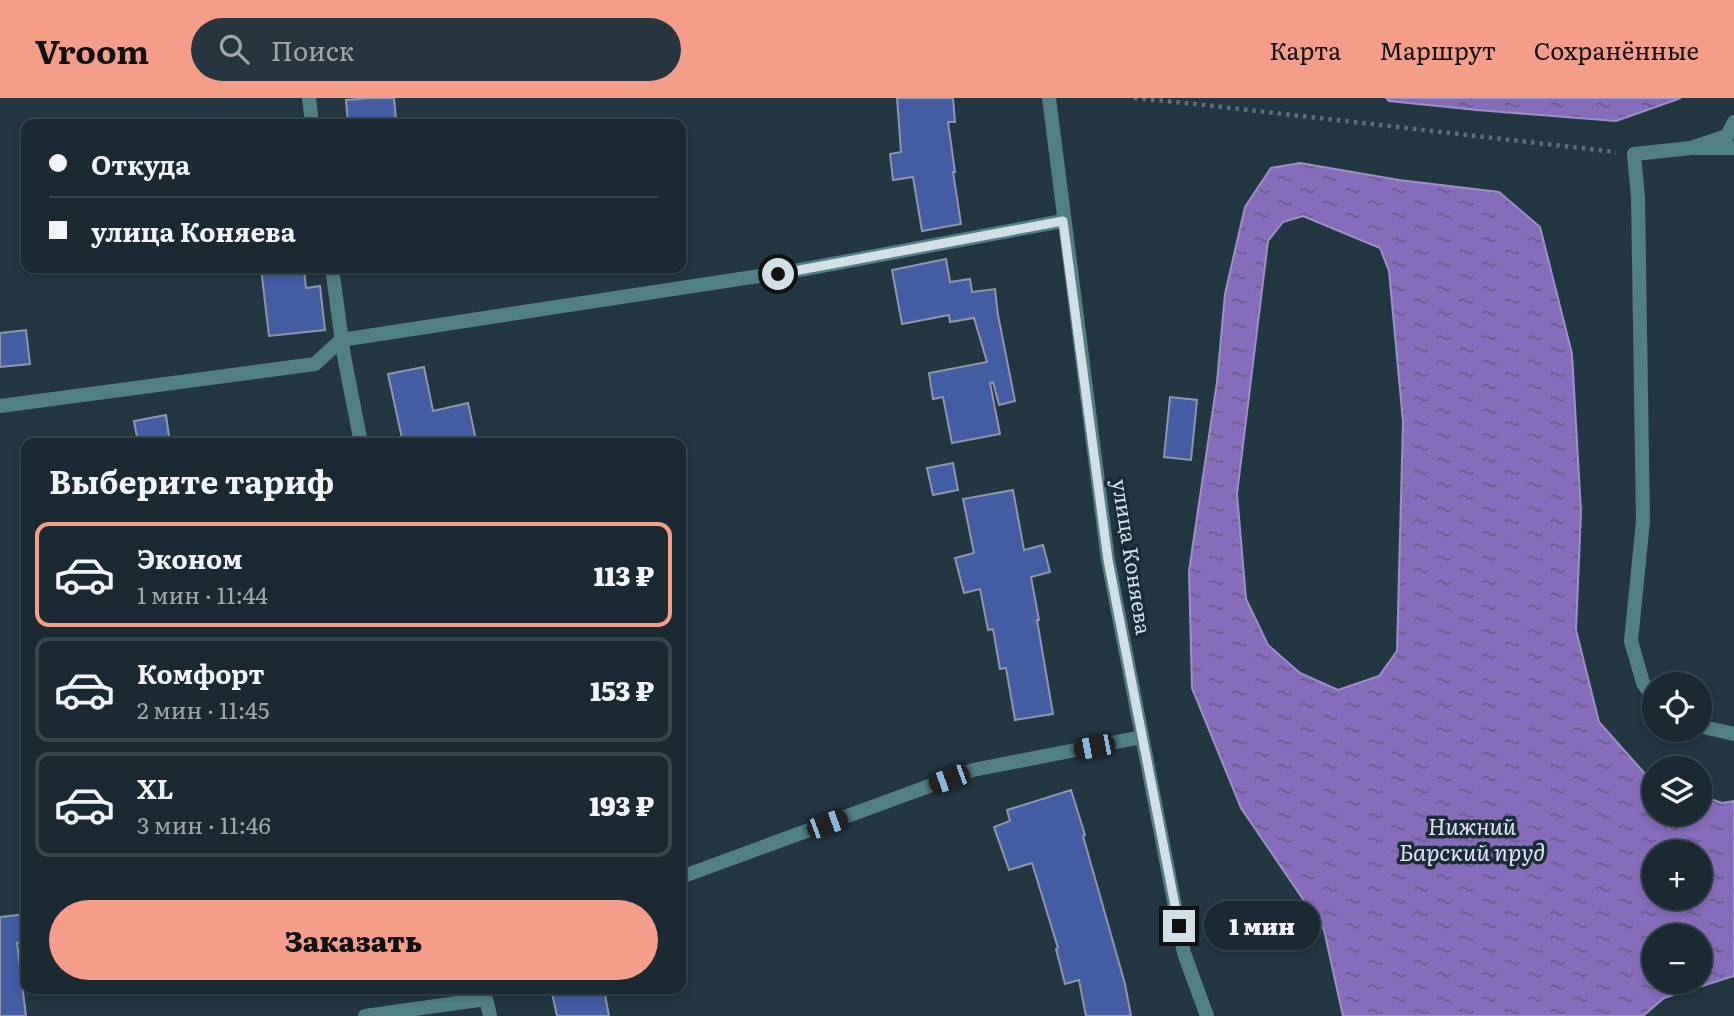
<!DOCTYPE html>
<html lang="ru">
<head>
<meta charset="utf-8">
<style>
	body { margin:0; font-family:Literata,serif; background:#27353e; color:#f1f3f6; height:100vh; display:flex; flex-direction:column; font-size:26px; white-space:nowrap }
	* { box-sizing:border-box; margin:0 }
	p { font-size:23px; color:#9fa6ac }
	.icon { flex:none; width:38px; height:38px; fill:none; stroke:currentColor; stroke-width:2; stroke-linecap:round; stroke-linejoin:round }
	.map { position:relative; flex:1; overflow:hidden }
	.side { position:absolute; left:21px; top:340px; width:665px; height:556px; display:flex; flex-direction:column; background:#1a2932; border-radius:14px; box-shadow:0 4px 10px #0003,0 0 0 2px #38454d }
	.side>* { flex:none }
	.banner { position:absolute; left:21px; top:21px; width:665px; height:154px; border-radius:14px; box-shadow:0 4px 10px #0003,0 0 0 2px #38454d; display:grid; align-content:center; height:154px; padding:0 28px; background:#1a2932 }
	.fabs { position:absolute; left:1642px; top:574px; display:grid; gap:14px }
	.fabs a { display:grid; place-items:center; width:70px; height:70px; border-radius:50%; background:#1a2932; box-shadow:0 4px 10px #0003,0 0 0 2px #38454d; font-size:35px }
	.end { position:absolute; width:32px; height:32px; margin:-16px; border:9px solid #d3dfe7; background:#111; box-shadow:0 0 0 4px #111 }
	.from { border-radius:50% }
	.bubble { position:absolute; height:49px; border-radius:24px; background:#1a2932; box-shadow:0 4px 10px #0003,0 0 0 2px #38454d; font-size:23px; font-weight:800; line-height:49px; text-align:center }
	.car { position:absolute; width:21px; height:42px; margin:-21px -10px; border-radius:9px; box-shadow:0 0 5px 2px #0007; background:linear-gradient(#222 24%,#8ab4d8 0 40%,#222 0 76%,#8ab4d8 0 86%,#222 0) }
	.banner b { display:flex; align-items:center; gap:24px; height:66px; font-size:26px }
	.banner b+b { border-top:2px solid #38454d }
	.banner i { width:18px; height:18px; background:#f1f3f6 }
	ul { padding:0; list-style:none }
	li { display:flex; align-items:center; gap:21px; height:105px; margin:0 14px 10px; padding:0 14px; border:4px solid #38454d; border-radius:14px }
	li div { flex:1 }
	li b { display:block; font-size:26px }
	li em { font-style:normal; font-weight:800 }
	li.current { border-color:#f49e8a }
	li>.icon { width:63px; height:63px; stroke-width:1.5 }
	h2 { padding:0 28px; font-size:32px; line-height:84px }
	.action { display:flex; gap:14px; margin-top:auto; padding:14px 28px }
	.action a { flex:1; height:80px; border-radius:42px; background:#f49e8a; color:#111; font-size:28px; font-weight:800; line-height:80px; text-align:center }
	header { display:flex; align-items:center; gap:42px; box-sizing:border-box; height:98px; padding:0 35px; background:#f49e8a; color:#111 }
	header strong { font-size:33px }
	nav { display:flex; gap:38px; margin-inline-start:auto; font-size:24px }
	.search { width:490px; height:63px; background:#27353e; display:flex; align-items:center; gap:18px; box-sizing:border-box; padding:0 24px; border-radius:38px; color:#9fa6ac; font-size:26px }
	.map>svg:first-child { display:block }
</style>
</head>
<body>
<header>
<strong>Vroom</strong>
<div class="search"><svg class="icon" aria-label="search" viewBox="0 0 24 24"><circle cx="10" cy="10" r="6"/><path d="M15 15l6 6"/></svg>Поиск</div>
<nav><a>Карта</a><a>Маршрут</a><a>Сохранённые</a></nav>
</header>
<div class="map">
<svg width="1734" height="918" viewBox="0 0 1734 918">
	<defs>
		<pattern id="water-ripples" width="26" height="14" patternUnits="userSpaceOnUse" patternTransform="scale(1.75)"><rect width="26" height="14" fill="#866db9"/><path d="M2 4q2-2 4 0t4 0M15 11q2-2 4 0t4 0" fill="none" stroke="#6a5c8b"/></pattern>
	</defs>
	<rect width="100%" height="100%" fill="#233742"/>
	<g fill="url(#water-ripples)" stroke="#9d8fc7" stroke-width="2" fill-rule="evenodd">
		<path d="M 1386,0 L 1681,0 L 1616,23 L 1477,12 L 1389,3 Z"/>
		<path d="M 1300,65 L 1399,82 L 1499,94 L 1540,129 L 1572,256 L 1581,414 L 1576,532 L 1599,624 L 1647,678 L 1654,681 L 1654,716 L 1699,716 L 1699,697 L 1722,705 L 1734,703 L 1734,878 L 1664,900 L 1643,918 L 1343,918 L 1324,832 L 1241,710 L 1192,590 L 1189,473 L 1217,284 L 1225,196 L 1245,109 L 1271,70 ZM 1303,118 L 1380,150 L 1389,173 L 1403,324 L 1397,553 L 1379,578 L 1338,592 L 1300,575 L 1268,547 L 1246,501 L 1237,396 L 1268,143 L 1283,124 ZM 1654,754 L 1699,754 L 1699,800 L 1654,800 ZM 1654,838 L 1699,838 L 1699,884 L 1654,884 Z"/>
	</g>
	<g fill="#435ea3" stroke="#8d96ab" stroke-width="2">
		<path d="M 370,0 L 394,0 L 396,22 L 382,23 L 382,26 L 348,26 L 346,2 Z"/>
		<path d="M 897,0 L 953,0 L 955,24 L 948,24 L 955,74 L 953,74 L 961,126 L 922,133 L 913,79 L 893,82 L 890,56 L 901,54 Z"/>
		<path d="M 946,161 L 950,184 L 970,181 L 972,194 L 995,191 L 998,217 L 1015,303 L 999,307 L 993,284 L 990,285 L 1000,336 L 952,345 L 943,299 L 933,301 L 929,275 L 987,264 L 974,220 L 950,224 L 949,217 L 902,226 L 892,172 Z"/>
		<path d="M 261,170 L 304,170 L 306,190 L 320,188 L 325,232 L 269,238 Z"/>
		<path d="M 26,232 L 30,266 L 0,269 L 0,235 Z"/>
		<path d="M 424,269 L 433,313 L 468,305 L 476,342 L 464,345 L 403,345 L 388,276 Z"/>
		<path d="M 1170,299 L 1197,302 L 1191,362 L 1164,359 Z"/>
		<path d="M 166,317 L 170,345 L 138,345 L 134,323 Z"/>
		<path d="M 953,365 L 958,392 L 933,397 L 927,370 Z"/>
		<path d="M 1013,392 L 1024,452 L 1043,447 L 1050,474 L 1031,479 L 1039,522 L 1037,522 L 1053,616 L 1015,622 L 1006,570 L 1000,571 L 993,531 L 988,532 L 980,491 L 964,495 L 955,460 L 974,455 L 963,401 Z"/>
		<path d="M 1071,692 L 1085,737 L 1083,738 L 1125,886 L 1131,918 L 1086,918 L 1079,882 L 1065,886 L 1056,851 L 1058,850 L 1032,765 L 1009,772 L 994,729 L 1010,723 L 1007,712 Z"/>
		<path d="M 26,816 L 26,844 L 17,845 L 26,918 L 0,918 L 0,819 Z"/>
		<path d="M 572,891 L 604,891 L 609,918 L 557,918 L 552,895 Z"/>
	</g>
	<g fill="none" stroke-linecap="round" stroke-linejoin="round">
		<path stroke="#5e6f79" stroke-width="4.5" stroke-dasharray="3.5 5" stroke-linecap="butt" d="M 1134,0 L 1205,7 L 1616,54"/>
		<path stroke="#518084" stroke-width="14" d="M 1696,50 L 1734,50"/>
		<g stroke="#518084" stroke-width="14">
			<path d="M 309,0 L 312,26"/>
			<path d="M 332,170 L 344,258 L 361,345"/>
			<path d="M 0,308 L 315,266 L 341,242 L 805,171 L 1063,123"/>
			<path d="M 1654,601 L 1643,585 L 1631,543 L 1643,423 L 1638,100 L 1634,56 L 1691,50 L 1727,38 L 1734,24"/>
			<path d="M 1699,628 L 1734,636"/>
			<path d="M 681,779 L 973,672 L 1142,639"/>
			<path d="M 484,891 L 490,918"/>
			<path d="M 365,918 L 486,901"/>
		</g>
		<path stroke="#518084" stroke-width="14" d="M 1049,0 L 1108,462 L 1184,855 L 1207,918"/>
	</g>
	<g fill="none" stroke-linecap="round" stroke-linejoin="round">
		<path stroke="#d3dfe7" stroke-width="9" d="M 778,176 L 1063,123 L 1108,462 L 1179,828"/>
	</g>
	<g text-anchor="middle" stroke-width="7" stroke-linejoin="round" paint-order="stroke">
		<g font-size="21" fill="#d3dfe7" stroke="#192d38">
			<text transform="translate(1131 459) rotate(81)" y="7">улица Коняева</text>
		</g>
		<g font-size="23" font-style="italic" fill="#e5e0f5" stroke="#192d38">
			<text x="1472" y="737">Нижний<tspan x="1472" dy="26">Барский пруд</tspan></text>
		</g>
	</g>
</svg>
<div class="fabs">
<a><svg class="icon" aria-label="locate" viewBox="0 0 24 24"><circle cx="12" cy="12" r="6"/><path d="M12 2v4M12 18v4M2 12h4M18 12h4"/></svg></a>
<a><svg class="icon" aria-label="layers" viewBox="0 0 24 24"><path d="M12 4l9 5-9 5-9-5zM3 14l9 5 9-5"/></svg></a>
<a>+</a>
<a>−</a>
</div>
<i class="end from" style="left:778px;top:176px"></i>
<i class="end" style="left:1179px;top:828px"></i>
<div class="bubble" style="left:1204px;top:803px;width:116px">1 мин</div>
<i class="car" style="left:1094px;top:649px;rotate:259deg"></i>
<i class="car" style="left:949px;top:681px;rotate:250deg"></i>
<i class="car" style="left:827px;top:726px;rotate:70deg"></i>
<div class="banner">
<b><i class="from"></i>Откуда</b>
<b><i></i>улица Коняева</b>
</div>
<section class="side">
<h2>Выберите тариф</h2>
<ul>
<li class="current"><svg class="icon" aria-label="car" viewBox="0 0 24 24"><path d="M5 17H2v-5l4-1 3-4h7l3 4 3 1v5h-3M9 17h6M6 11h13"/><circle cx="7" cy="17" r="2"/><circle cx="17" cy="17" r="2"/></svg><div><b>Эконом</b><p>1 мин · 11:44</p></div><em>113 ₽</em></li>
<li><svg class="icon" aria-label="car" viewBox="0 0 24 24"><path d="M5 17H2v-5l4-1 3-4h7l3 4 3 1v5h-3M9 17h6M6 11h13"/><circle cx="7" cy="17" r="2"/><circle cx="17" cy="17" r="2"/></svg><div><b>Комфорт</b><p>2 мин · 11:45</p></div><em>153 ₽</em></li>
<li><svg class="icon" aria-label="car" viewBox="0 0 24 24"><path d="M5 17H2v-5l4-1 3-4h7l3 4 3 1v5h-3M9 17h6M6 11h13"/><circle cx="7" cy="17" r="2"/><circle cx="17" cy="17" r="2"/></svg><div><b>XL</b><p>3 мин · 11:46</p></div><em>193 ₽</em></li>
</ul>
<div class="action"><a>Заказать</a></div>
</section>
</div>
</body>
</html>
